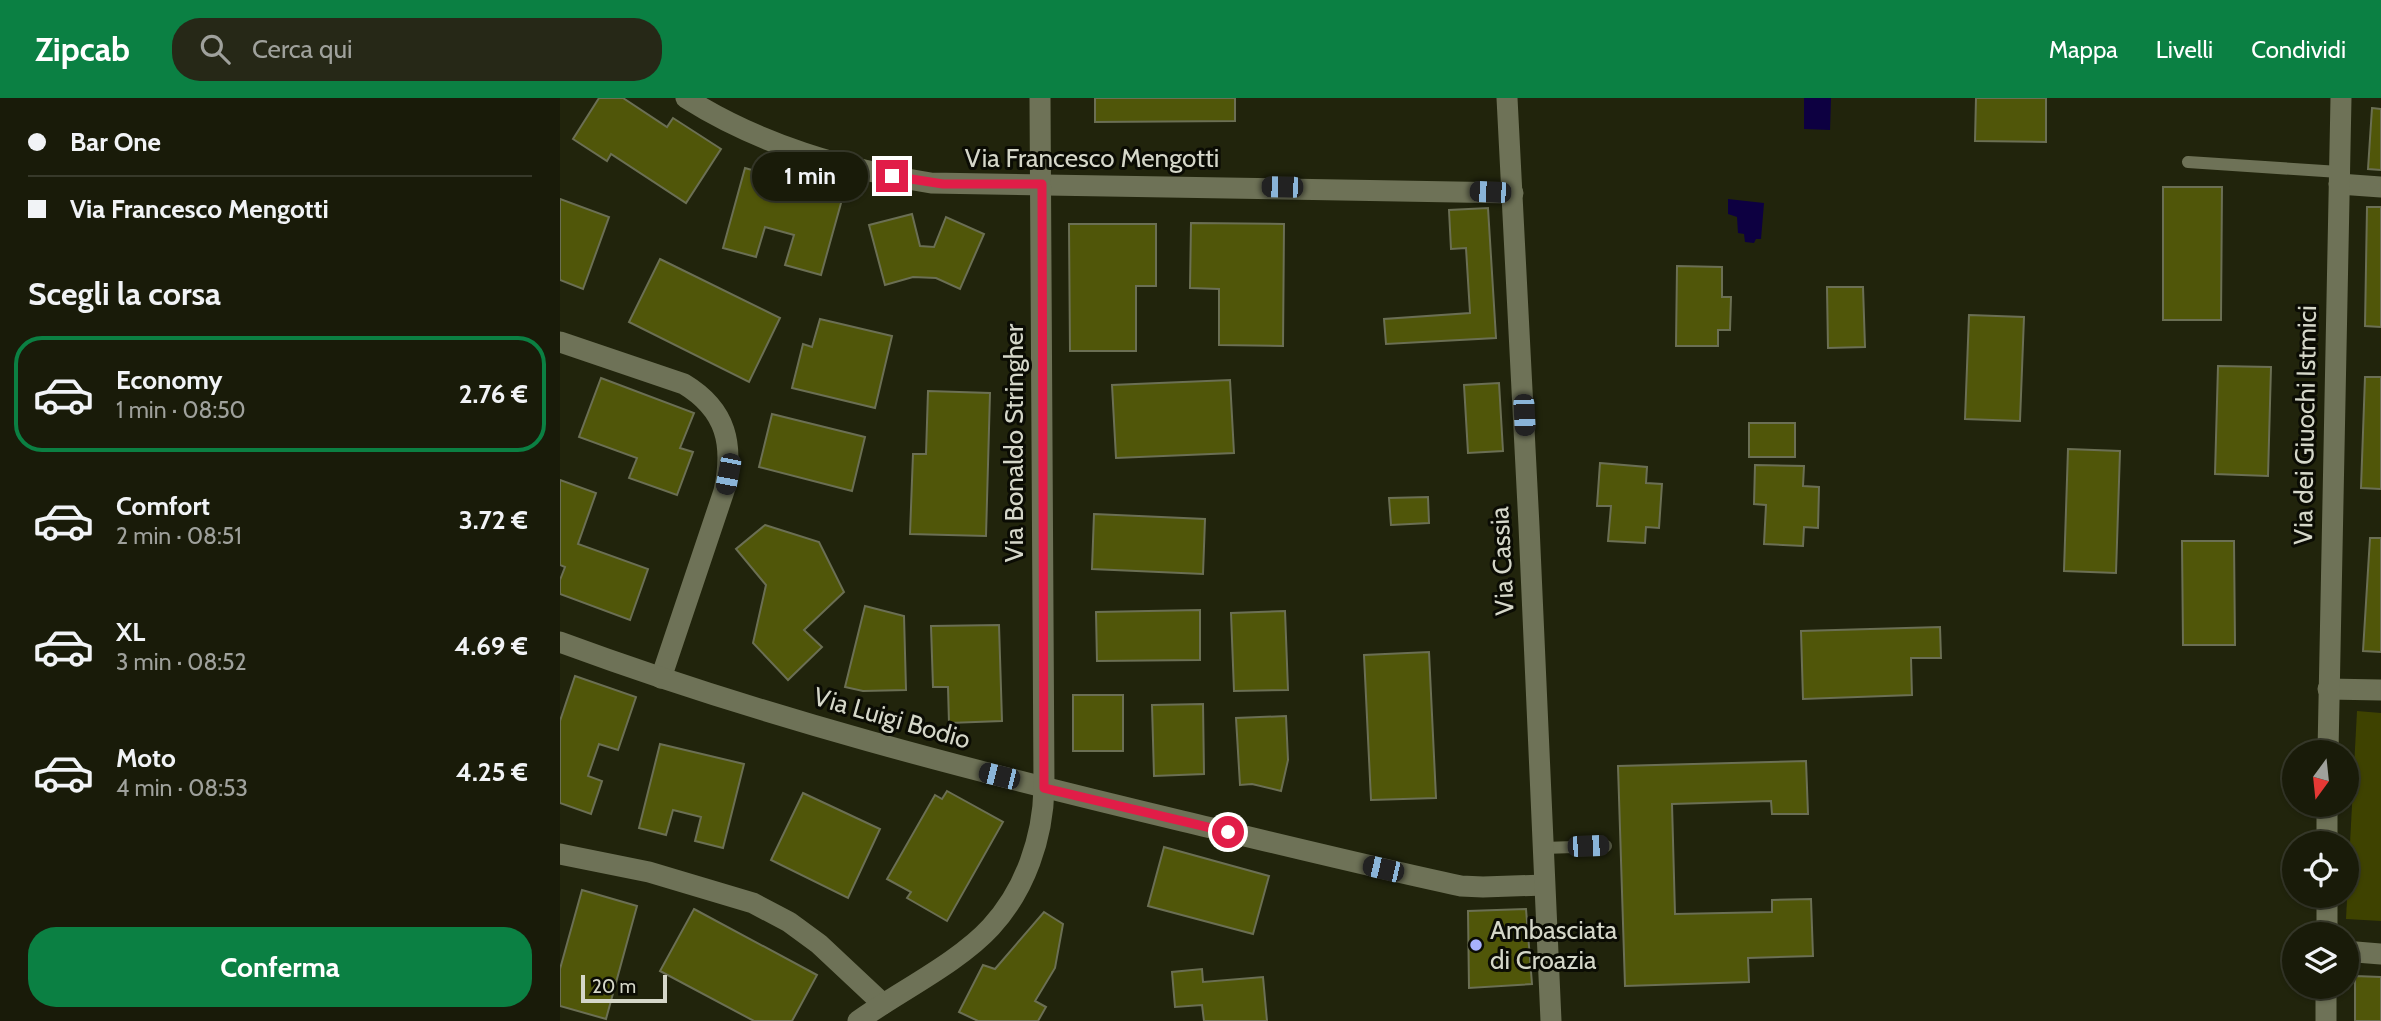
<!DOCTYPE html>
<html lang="it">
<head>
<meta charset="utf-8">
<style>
	body { margin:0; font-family:Cabin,sans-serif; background:#262817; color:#f1f3f6; height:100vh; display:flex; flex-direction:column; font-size:26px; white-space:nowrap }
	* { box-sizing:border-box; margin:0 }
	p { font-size:23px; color:#9fa19c }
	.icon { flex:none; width:38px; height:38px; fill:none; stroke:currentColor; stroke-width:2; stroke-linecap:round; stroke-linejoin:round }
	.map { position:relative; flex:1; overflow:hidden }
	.sheet { display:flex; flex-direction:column; background:#191b09; width:560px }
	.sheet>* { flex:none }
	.hud { display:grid; align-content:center; height:154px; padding:0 28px; background:#191b09 }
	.needle { width:46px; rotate:195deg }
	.fabs { position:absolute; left:1722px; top:642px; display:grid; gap:14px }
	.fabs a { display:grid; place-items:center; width:77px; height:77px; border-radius:50%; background:#191b09; box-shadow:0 2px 5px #0004,0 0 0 2px #37392a; font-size:35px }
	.scale { position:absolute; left:21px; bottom:18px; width:86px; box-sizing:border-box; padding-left:7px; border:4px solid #d5d7c9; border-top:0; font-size:19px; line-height:24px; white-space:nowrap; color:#d5d7c9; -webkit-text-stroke:5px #0b0c04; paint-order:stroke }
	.end { position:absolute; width:32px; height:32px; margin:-16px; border:9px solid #e11d48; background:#fff; box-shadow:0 0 0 4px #fff }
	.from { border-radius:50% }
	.bubble { position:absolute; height:49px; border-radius:24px; background:#191b09; box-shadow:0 2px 5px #0004,0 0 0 2px #37392a; font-size:23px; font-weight:800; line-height:49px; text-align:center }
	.car { position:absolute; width:21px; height:42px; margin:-21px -10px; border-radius:9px; box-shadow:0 0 5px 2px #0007; background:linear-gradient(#222 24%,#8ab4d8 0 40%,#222 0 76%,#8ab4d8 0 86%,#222 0) }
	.hud b { display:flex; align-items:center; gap:24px; height:66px; font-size:26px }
	.hud b+b { border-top:2px solid #37392a }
	.hud i { width:18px; height:18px; background:#f1f3f6 }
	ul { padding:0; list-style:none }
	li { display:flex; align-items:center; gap:21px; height:116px; margin:0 14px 10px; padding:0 14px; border:4px solid transparent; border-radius:28px }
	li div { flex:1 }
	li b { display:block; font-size:26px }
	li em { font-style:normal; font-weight:800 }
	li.active { border-color:#0b8043 }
	li>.icon { width:63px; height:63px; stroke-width:1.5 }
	h2 { padding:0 28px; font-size:32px; line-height:84px }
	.action { display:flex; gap:14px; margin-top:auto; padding:14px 28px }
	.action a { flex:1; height:80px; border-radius:28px; background:#0b8043; color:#fff; font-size:28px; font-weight:800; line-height:80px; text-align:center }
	header { display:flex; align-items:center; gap:42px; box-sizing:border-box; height:98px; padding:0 35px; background:#0b8043; color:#fff }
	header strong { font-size:33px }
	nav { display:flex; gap:38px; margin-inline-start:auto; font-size:24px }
	.search { width:490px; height:63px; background:#262817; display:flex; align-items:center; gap:18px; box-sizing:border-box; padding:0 24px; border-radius:28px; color:#9fa19c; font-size:26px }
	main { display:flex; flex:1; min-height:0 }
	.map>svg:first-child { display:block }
</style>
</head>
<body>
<header>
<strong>Zipcab</strong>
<div class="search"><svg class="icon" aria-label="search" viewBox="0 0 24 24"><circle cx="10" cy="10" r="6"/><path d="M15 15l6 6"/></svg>Cerca qui</div>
<nav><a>Mappa</a><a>Livelli</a><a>Condividi</a></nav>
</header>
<main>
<section class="sheet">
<div class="hud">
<b><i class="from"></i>Bar One</b>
<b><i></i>Via Francesco Mengotti</b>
</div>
<h2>Scegli la corsa</h2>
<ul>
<li class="active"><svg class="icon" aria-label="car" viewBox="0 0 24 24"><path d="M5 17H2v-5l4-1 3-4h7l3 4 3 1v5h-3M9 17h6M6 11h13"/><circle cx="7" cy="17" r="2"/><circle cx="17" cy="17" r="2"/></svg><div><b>Economy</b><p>1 min · 08:50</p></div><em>2.76 €</em></li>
<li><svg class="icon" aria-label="car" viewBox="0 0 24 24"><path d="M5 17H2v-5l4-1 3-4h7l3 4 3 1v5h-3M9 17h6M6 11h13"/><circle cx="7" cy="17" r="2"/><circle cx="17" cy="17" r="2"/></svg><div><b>Comfort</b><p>2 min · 08:51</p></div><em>3.72 €</em></li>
<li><svg class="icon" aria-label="car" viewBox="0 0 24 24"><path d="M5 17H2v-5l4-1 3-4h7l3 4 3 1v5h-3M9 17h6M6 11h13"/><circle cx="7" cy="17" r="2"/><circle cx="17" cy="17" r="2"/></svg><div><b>XL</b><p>3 min · 08:52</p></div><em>4.69 €</em></li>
<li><svg class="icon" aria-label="car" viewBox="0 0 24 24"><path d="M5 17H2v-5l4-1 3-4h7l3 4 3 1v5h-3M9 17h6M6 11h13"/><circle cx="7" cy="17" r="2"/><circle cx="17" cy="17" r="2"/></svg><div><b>Moto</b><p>4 min · 08:53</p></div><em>4.25 €</em></li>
</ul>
<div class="action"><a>Conferma</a></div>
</section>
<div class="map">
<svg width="1821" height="923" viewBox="0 0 1821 923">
	<rect width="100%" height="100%" fill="#21240c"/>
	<path fill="#3e4200" d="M 1797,613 L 1821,615 L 1821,823 L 1786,821 Z"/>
	<g fill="#0d0041">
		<path d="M 1244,0 L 1271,0 L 1270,32 L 1244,31 Z"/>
		<path d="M 1168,101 L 1204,105 L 1201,141 L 1196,141 L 1194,145 L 1185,144 L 1184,136 L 1178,135 L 1177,119 L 1168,116 Z"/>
	</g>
	<g fill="#505609" stroke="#6b6f54" stroke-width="2">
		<path d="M 39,0 L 63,0 L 107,29 L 113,20 L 161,51 L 126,105 L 51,56 L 47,63 L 13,41 Z"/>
		<path d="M 535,0 L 675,0 L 675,23 L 535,24 Z"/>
		<path d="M 1416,0 L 1486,0 L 1486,44 L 1415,43 Z"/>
		<path d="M 1812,10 L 1821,11 L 1821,72 L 1808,71 Z"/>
		<path d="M 185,70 L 283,98 L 261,177 L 225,167 L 234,137 L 205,129 L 196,159 L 163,150 Z"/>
		<path d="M 1603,89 L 1662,89 L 1661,222 L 1603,222 Z"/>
		<path d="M 0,101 L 49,119 L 23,191 L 0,182 Z"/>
		<path d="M 1807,109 L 1821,109 L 1821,229 L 1805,228 Z"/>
		<path d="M 928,110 L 936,240 L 826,246 L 824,221 L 910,215 L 906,150 L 891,151 L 889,112 Z"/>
		<path d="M 352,116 L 360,148 L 374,149 L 386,119 L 424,136 L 400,191 L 376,180 L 353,179 L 325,187 L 309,127 Z"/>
		<path d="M 631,125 L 724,126 L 723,248 L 659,247 L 659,191 L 630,190 Z"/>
		<path d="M 509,126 L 596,126 L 596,188 L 576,188 L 576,253 L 510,253 Z"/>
		<path d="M 100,161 L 220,220 L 189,284 L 69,224 Z"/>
		<path d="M 1117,168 L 1162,169 L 1162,199 L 1171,199 L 1170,232 L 1158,232 L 1158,248 L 1116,248 Z"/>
		<path d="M 1267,189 L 1303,189 L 1305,249 L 1268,250 Z"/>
		<path d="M 1409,217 L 1464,219 L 1460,323 L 1405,321 Z"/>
		<path d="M 260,221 L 332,238 L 315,310 L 232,290 L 243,246 L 252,249 Z"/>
		<path d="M 1658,268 L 1711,269 L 1708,378 L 1655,376 Z"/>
		<path d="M 1805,279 L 1821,279 L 1821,391 L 1801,390 Z"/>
		<path d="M 41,280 L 134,315 L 120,350 L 133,354 L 117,397 L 69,380 L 77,360 L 19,339 Z"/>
		<path d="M 670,282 L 674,355 L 556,360 L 552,287 Z"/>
		<path d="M 939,285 L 943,353 L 908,355 L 904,287 Z"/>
		<path d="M 368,293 L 430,295 L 426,438 L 350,436 L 353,356 L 366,356 Z"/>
		<path d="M 212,316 L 305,339 L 292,393 L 199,369 Z"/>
		<rect x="1189" y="325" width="46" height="34"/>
		<path d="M 1508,351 L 1560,353 L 1556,475 L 1504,473 Z"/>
		<path d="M 1040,365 L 1087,369 L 1086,385 L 1102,386 L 1099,430 L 1086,429 L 1085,445 L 1048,443 L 1051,408 L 1037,408 Z"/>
		<path d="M 1195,367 L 1244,368 L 1243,388 L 1259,389 L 1258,430 L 1244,429 L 1243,448 L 1204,446 L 1206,407 L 1194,406 Z"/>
		<path d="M 0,382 L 36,395 L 18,446 L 88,471 L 70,522 L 0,496 L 0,482 L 5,469 L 0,467 Z"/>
		<path d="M 868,399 L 869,425 L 831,427 L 829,400 Z"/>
		<path d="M 534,416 L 645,421 L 643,476 L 532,471 Z"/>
		<path d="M 205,427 L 259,444 L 284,494 L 244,532 L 262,549 L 228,582 L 193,545 L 206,487 L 176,451 Z"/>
		<path d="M 1810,440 L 1821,440 L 1821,554 L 1803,553 Z"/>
		<path d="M 1622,443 L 1674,443 L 1675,547 L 1623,547 Z"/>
		<path d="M 305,508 L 344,518 L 346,592 L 303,593 L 285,589 Z"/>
		<path d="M 640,512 L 640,562 L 537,563 L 536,514 Z"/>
		<path d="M 725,513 L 728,592 L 674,593 L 671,515 Z"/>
		<path d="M 439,527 L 442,623 L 389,625 L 388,589 L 373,589 L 371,528 Z"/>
		<path d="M 1380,529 L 1381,560 L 1351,560 L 1352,597 L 1243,601 L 1241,533 Z"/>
		<path d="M 869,554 L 876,700 L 811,702 L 804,557 Z"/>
		<path d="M 15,578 L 76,599 L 58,652 L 39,646 L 28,678 L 42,683 L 31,716 L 0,705 L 0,623 Z"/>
		<rect x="513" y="597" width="50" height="56"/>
		<path d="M 643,606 L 644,676 L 594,678 L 592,607 Z"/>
		<path d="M 726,618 L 728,662 L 721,693 L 692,686 L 680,687 L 676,620 Z"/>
		<path d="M 100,646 L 184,666 L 163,750 L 135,743 L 141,719 L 113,712 L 106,737 L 79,730 Z"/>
		<path d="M 1246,663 L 1248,716 L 1212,716 L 1211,703 L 1112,706 L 1115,816 L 1212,814 L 1212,802 L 1251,801 L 1253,858 L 1188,860 L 1189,884 L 1065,888 L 1058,668 Z"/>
		<path d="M 387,693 L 443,724 L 387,823 L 347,800 L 351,794 L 327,781 L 375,697 L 382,701 Z"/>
		<path d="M 243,695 L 320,731 L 288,800 L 211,762 Z"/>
		<path d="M 604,749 L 709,778 L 693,836 L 588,808 Z"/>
		<path d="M 22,792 L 77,808 L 46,921 L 0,908 L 0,871 Z"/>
		<path d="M 134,811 L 257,877 L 232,923 L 194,923 L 100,873 Z"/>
		<path d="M 966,811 L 972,886 L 909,890 L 908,813 Z"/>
		<path d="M 484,814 L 503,826 L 495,870 L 475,903 L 486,909 L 478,923 L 418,923 L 399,914 L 423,867 L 435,871 Z"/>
		<path d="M 642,871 L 643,884 L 703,879 L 707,923 L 644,923 L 642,907 L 615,909 L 612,874 Z"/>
		<path d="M 1795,878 L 1821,879 L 1821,923 L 1795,923 Z"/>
	</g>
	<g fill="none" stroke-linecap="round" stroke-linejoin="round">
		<g stroke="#6e7257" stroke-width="12">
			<path d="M 1628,64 L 1779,74"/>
			<path d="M 983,750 L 1046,748"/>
		</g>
		<g stroke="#6e7257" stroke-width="21">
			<path d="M 126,0 C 200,47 284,71 371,85 L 953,95"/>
			<path d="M 1779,86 L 1821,89"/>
			<path d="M 0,244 L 124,286 C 167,312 174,347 164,393 L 101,580"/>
			<path d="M 0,544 C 203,619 412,673 622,723 C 715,745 807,768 901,788 L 923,789 L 984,787"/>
			<path d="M 1768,591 L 1821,592"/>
			<path d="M 1768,654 L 1781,0"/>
			<path d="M 1767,746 L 1767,707"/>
			<path d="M 0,756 L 89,774 L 193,805 L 229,824 L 259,846 L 323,906"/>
			<path d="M 1767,836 L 1767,798"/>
			<path d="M 1787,857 L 1796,854 L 1821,856"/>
			<path d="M 298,923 C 338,894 398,865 431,829 C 465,792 483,740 484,690 L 480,0"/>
			<path d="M 1766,923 L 1766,889"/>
		</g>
		<path stroke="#6e7257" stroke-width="21" d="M 947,0 L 969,428 L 991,923"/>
	</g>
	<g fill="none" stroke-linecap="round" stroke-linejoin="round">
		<path stroke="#e11d48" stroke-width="9" d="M 332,78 L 383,86 L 482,86 L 484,690 L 668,734"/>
	</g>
	<circle fill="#a7b1fc" stroke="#0b0c04" stroke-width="2.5" cx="916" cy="847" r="7"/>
	<g text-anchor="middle" stroke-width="6" stroke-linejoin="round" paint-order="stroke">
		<g font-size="26" fill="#d5d7c9" stroke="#0b0c04">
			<text x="532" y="69">Via Francesco Mengotti</text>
			<text transform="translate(1745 327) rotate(-89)" y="9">Via dei Giuochi Istmici</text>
			<text transform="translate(454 345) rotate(-90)" y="9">Via Bonaldo Stringher</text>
			<text transform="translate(942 463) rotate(-93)" y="9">Via Cassia</text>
			<text transform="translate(332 620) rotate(16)" y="9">Via Luigi Bodio</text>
		</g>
		<g font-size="26" fill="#d5d7c9" stroke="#0b0c04" text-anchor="start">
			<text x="930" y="841">Ambasciata<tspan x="930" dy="30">di Croazia</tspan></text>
		</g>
	</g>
</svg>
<div class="fabs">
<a><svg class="needle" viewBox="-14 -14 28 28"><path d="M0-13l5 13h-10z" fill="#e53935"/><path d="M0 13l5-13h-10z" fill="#9fa19c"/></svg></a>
<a><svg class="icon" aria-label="locate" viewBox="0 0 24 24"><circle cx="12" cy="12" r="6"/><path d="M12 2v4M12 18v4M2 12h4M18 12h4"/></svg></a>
<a><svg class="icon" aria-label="layers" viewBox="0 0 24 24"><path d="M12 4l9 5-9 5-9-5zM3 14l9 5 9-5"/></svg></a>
</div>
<div class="scale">20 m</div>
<i class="end from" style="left:668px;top:734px"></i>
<i class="end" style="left:332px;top:78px"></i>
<div class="bubble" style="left:192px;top:54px;width:116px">1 min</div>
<i class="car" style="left:722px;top:89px;rotate:271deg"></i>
<i class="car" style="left:930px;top:94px;rotate:272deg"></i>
<i class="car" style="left:964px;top:317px;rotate:177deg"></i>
<i class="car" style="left:168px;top:376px;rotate:191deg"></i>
<i class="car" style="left:439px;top:678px;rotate:284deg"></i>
<i class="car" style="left:1028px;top:748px;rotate:88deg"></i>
<i class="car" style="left:823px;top:771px;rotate:283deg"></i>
</div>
</main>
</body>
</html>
